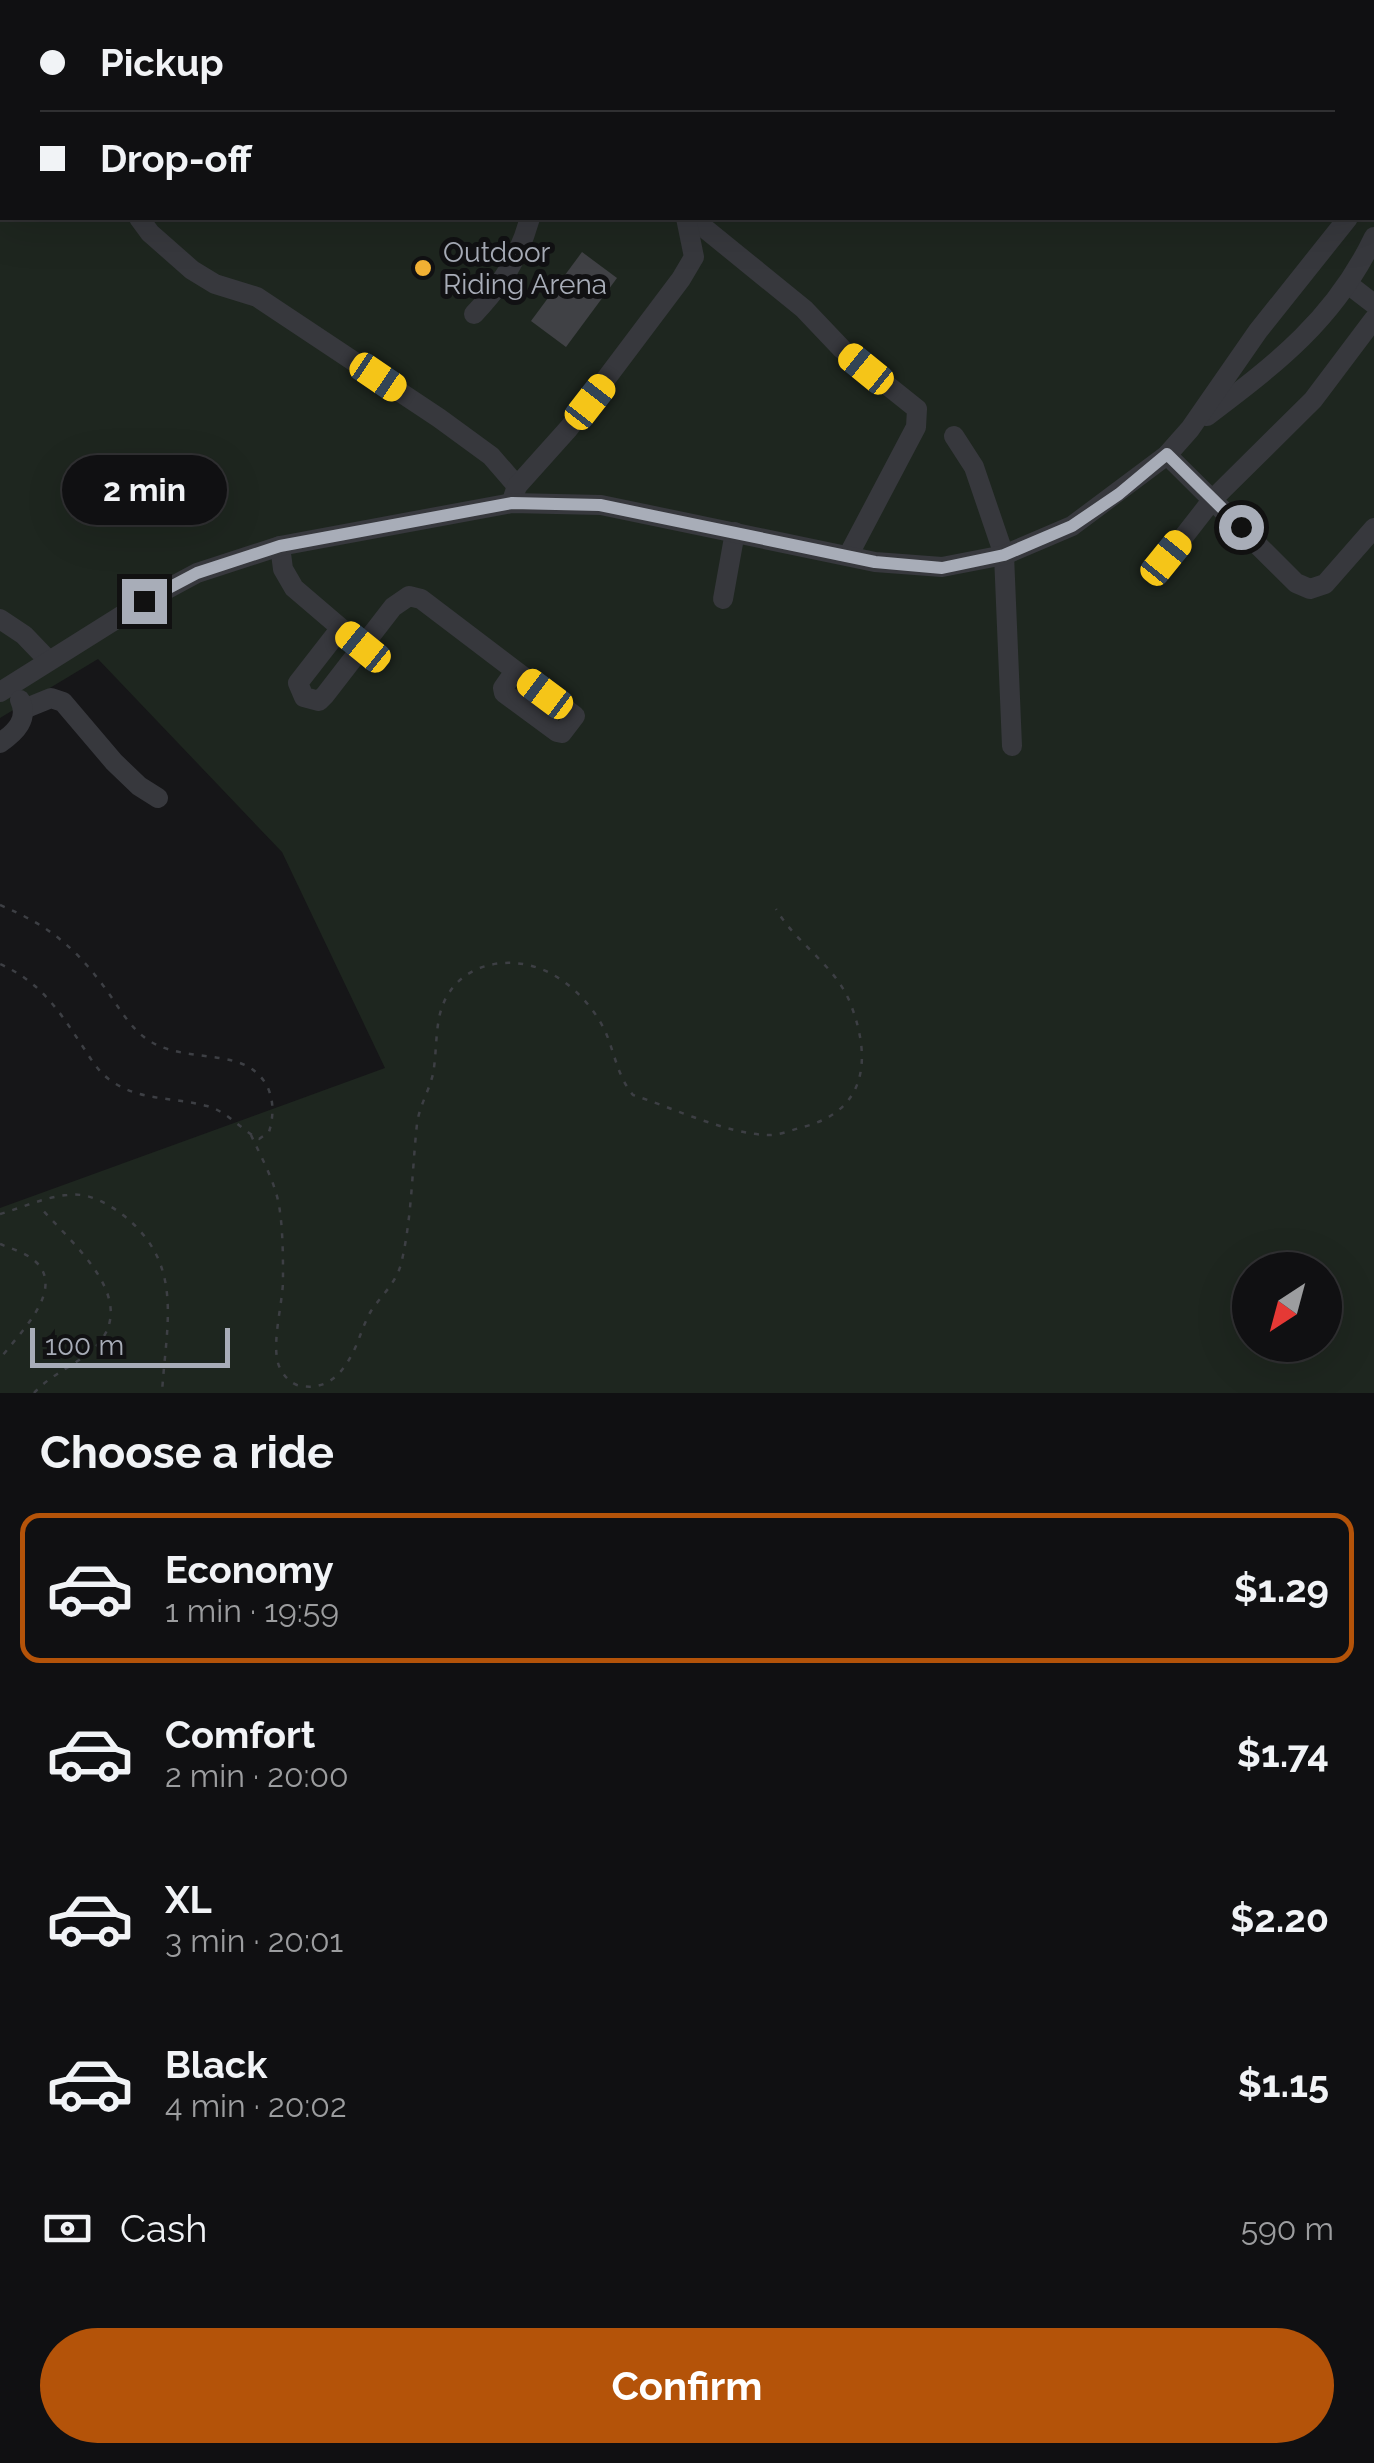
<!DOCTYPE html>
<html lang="en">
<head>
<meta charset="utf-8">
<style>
	body { margin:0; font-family:Raleway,sans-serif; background:#19191b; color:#f1f3f6; height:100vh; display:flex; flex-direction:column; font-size:38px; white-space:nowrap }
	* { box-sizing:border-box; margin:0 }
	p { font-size:32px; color:#9c9d9f }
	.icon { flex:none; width:55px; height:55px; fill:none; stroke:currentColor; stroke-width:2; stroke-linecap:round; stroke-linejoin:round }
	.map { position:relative; height:1393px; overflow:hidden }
	.details { display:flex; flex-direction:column; background:#101012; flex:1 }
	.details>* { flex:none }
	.banner { position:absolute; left:0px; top:0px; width:1375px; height:220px; box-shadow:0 10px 40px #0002,0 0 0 2px #303032; display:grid; align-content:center; height:220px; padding:0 40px; background:#101012 }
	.needle { width:65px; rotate:216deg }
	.buttons { position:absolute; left:1232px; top:1252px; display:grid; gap:20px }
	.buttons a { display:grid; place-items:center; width:110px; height:110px; border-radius:50%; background:#101012; box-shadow:0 10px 40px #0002,0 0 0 2px #303032; font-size:50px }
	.scale { position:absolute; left:30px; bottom:25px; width:200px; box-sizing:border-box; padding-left:10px; border:5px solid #a8adb8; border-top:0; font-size:28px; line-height:35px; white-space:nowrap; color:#a8adb8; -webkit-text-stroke:8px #111113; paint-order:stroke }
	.end { position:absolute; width:45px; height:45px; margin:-22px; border:12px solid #a8adb8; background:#111; box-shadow:0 0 0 5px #111 }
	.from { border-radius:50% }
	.bubble { position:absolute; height:70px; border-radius:35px; background:#101012; box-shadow:0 10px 40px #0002,0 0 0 2px #303032; font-size:32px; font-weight:700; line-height:70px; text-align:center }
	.car { position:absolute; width:30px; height:60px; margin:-30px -15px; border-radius:12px; box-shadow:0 0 8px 2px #0007; background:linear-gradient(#f5c518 24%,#345 0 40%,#f5c518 0 76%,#345 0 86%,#f5c518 0) }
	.banner b { display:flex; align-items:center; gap:35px; height:95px; font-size:38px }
	.banner b+b { border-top:2px solid #303032 }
	.banner i { width:25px; height:25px; background:#f1f3f6 }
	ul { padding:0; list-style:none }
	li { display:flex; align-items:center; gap:30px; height:150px; margin:0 20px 15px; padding:0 20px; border:5px solid transparent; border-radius:20px }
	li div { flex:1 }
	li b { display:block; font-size:38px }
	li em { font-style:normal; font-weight:700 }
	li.current { border-color:#b45309 }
	li>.icon { width:90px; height:90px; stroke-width:1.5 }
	h2 { padding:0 40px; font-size:45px; line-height:120px }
	.pay { display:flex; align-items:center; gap:25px; height:110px; padding:0 40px; font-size:38px }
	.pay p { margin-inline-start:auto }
	.cta { display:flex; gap:20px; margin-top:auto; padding:20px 40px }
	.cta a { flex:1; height:115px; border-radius:60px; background:#b45309; color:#fff; font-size:40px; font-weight:700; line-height:115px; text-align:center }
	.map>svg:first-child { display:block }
</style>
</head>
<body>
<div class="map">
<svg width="1374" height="1393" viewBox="0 0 1374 1393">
	<rect width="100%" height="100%" fill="#161618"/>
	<g fill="#1e261f" fill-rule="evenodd">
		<path d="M 219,0 L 1284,0 L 1286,2 L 218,2 Z"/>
		<path d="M 0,115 L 2,218 L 1372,218 L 1374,119 L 1374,1393 L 0,1393 L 0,1208 L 385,1068 L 282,852 L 98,659 L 0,718 ZM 1250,1270 L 1325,1270 L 1325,1345 L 1250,1345 Z"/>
	</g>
	<path fill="#404145" d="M 582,252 L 617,278 L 566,347 L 531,321 Z"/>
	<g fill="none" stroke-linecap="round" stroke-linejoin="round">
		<g stroke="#3d3f44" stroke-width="2.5" stroke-dasharray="5 8" stroke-linecap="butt">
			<path d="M 0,905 C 45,924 72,944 102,984 C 116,1002 126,1023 144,1037 C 178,1064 234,1048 259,1075 C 274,1090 275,1113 269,1132 L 259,1139 C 240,1129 228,1112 207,1106 C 174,1097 138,1101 110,1080 C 97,1071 90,1057 81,1044 C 58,1009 40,982 0,964"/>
			<path d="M 251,1135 C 262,1159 277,1185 280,1212 C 283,1234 283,1258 283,1280 C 283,1304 269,1351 281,1370 C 285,1377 290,1382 297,1385 C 328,1393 345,1371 356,1346 C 361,1334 365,1321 371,1311 C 383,1293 397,1283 402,1260 C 412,1215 412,1170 417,1124 C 419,1107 429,1091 433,1074 C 437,1052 435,1027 442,1007 C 459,959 518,952 557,977 C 578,990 596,1011 606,1033 C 615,1055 618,1077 633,1095 C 673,1108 725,1133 766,1135 C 778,1136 791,1130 803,1127 C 866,1111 872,1060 851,1005 C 836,965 797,945 776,909"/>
			<path d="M 0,1214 C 21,1208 45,1197 67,1195 C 88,1192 107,1203 123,1215 C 185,1264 166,1324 162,1393"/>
			<path d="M 0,1244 C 12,1249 27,1253 36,1262 C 66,1291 17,1335 0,1359"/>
			<path d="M 34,1393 C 50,1375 72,1367 90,1352 C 147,1303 72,1244 39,1206"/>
		</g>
		<g stroke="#37383d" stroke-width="20">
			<path d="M 385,0 L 389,2"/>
			<path d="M 684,0 L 687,2"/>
			<path d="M 837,0 L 839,2"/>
			<path d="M 270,2 L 272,0"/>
			<path d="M 758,2 L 760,0"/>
			<path d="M 927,2 L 928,0"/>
			<path d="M 0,178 L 2,178"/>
			<path d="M 1372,192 L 1374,191"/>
			<path d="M 139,218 L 150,233 L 192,270 L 215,284 L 257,297 L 439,418 L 491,456 L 517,486"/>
			<path d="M 692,218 L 804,309 L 842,349 L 917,409 L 916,427 L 848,556"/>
			<path d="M 1348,284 L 1374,304"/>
			<path d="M 474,314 C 502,285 519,257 530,218"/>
			<path d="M 1207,416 C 1277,363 1335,319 1374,237"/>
			<path d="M 954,436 L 974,467 L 1004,555 L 1012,746"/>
			<path d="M 1167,455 L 1296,583 L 1310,589 L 1325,584 L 1374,528"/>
			<path d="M 513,498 L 517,486 L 569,428 L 681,279 L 694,257 L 686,218"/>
			<path d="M 280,546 L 283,569 L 294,588 L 363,647"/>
			<path d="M 1167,558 L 1213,499 L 1313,400 L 1374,319"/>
			<path d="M 723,599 L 735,532"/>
			<path d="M 0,619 L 24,635 L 48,660"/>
			<path d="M 340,629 L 298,683 L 304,697 L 319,701 L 325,695 L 393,607 L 409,596 L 421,599 L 575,716 L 562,733 L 557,732 L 504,693 L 503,688 L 515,671"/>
			<path d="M 0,692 L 145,601 L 197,573 L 280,546 L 512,503 L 601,505 L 875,562 L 942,567 L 1004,555 L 1072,526 L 1167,455 L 1190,429 L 1258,331 L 1348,218"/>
			<path d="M 24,709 L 51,698 L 63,702 L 114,762 L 139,786 L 158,798"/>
			<path d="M 0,743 C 16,732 29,719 20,700"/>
		</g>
		<g stroke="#63666e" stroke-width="30">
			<path d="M 1325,0 L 1328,2"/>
			<path d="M 184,2 L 185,0"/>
			<path d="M 209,2 L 210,0"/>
			<path d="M 1372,39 L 1374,41"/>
			<path d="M 0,75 L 2,75"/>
			<path d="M 0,101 L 2,102"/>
		</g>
	</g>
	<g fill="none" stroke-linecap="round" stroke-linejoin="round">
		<path stroke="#a8adb8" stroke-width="12" d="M 144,601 L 197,573 L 280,546 L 512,503 L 600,505 L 875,562 L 942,568 L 1004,555 L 1072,526 L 1119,494 L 1167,454 L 1241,527"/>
	</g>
	<circle fill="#f2b134" stroke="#111113" stroke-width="4" cx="423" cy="268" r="10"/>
	<g text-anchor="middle" stroke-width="10" stroke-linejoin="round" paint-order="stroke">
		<g font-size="28" fill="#a8adb8" stroke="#111113" text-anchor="start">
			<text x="443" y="262">Outdoor<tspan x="443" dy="32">Riding Arena</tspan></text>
		</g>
	</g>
</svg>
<div class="buttons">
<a><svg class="needle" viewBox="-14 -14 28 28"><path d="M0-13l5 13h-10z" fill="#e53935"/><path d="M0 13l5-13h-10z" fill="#9c9d9f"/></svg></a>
</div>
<div class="scale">100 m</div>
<i class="end from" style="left:1241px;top:527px"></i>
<i class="end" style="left:144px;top:601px"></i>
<div class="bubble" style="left:62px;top:455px;width:165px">2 min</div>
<i class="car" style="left:866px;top:369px;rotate:309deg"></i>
<i class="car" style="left:378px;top:377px;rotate:124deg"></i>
<i class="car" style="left:590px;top:402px;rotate:38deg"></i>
<i class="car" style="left:1166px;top:558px;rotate:39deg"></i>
<i class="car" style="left:363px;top:647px;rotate:309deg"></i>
<i class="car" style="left:545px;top:694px;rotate:307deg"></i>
<div class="banner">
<b><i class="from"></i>Pickup</b>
<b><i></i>Drop-off</b>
</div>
</div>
<section class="details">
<h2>Choose a ride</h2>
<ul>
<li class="current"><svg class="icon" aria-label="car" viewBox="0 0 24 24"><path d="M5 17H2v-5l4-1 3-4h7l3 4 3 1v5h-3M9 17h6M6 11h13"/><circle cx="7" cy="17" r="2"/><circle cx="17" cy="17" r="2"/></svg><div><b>Economy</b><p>1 min · 19:59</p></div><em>$1.29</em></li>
<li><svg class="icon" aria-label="car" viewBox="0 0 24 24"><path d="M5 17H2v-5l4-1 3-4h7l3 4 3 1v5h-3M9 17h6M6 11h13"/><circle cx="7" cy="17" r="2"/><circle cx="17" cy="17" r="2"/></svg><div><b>Comfort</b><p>2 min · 20:00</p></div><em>$1.74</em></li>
<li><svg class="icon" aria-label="car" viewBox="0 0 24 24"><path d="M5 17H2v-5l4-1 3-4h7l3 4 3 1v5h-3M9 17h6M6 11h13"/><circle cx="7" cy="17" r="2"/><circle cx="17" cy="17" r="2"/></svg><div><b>XL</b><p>3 min · 20:01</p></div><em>$2.20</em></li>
<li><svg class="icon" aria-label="car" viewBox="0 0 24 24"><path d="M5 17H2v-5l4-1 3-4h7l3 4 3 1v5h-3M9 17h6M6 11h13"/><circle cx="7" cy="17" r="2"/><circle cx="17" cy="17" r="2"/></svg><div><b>Black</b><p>4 min · 20:02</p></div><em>$1.15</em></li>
</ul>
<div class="pay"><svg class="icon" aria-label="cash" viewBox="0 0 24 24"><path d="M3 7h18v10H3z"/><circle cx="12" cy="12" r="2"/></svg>Cash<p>590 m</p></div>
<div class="cta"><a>Confirm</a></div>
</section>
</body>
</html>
